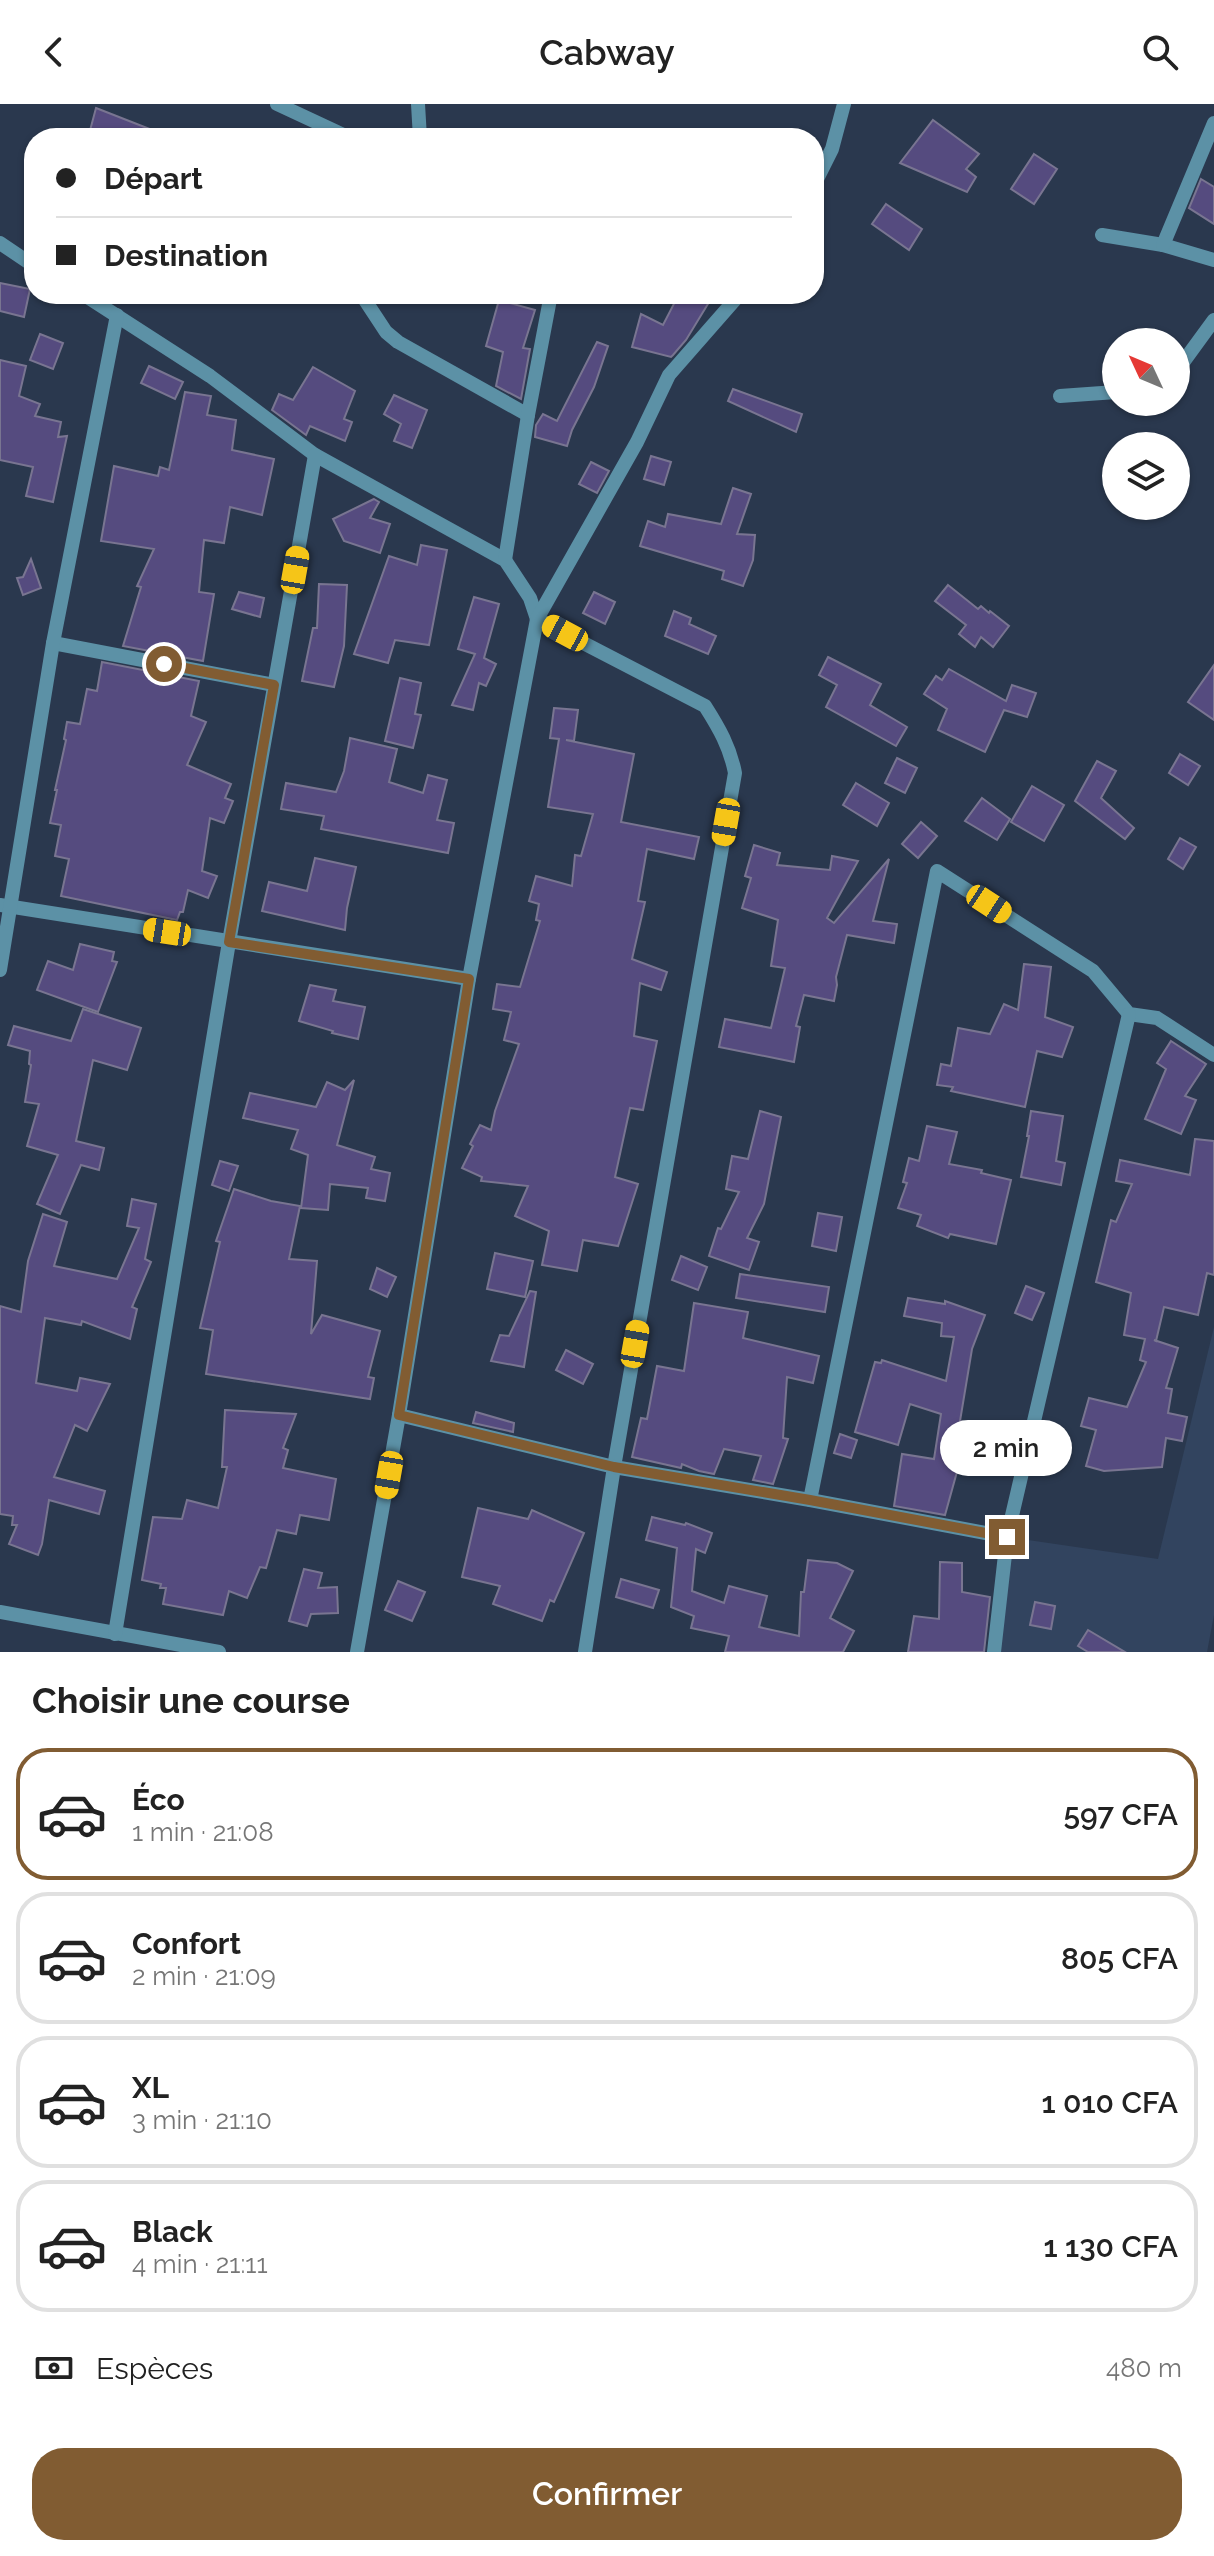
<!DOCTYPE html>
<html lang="fr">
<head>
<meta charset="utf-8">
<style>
	body { margin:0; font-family:Raleway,sans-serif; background:#f2f2f2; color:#222; height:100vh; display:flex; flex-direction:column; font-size:30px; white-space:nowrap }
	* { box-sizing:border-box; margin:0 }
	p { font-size:26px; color:#767676 }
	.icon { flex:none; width:44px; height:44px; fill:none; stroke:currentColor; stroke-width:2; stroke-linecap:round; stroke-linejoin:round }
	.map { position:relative; height:1548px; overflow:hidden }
	.panel { display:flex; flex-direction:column; background:#fff; flex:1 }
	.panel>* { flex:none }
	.guide { position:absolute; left:24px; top:24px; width:800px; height:176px; border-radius:32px; box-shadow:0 2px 6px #0004; display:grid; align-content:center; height:176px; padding:0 32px; background:#fff }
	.needle { width:52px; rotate:314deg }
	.fabs { position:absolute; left:1102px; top:224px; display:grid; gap:16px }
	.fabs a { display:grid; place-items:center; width:88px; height:88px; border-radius:50%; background:#fff; box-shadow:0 2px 6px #0004; font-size:40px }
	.end { position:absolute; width:36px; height:36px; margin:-18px; border:10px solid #815c32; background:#fff; box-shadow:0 0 0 4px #fff }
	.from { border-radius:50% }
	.bubble { position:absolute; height:56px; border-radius:28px; background:#fff; box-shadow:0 2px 6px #0004; font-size:26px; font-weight:600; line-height:56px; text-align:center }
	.car { position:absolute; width:24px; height:48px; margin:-24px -12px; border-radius:10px; box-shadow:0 0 6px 2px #0007; background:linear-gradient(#f5c518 24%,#345 0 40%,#f5c518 0 76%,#345 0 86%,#f5c518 0) }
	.guide b { display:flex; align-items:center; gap:28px; height:76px; font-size:30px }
	.guide b+b { border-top:2px solid #e0e0e0 }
	.guide i { width:20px; height:20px; background:#222 }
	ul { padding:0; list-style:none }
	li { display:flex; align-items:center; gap:24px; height:132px; margin:0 16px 12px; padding:0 16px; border:4px solid #e0e0e0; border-radius:32px }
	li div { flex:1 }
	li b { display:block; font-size:30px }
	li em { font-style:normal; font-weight:600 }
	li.current { border-color:#815c32 }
	li>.icon { width:72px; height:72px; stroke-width:1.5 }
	h2 { padding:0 32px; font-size:36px; line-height:96px }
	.pay { display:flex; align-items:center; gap:20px; height:88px; padding:0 32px; font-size:30px }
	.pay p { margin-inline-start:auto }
	.cta { display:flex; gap:16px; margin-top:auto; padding:16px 32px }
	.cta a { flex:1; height:92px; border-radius:32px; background:#815c32; color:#fff; font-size:32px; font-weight:600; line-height:92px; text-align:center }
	header { display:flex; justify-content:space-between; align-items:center; height:104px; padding:0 32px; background:#fff; font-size:36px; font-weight:600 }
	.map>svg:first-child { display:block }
</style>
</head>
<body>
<header><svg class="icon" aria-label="back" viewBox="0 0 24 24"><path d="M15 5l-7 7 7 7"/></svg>Cabway<svg class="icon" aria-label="search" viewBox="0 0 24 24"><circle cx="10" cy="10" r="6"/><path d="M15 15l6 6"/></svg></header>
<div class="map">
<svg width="1214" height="1548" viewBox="0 0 1214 1548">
	<rect width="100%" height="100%" fill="#2a384e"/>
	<path fill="#32445f" d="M 1214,1223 L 1214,1511 L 1207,1548 L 994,1548 L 1007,1433 L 1158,1455 Z"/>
	<g fill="#554b7f" stroke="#797591" stroke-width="2">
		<path d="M 96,4 L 170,33 L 170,34 L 88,34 Z"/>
		<path d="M 933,16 L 979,50 L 966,65 L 976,73 L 967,88 L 900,59 Z"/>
		<path d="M 1034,50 L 1057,65 L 1034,100 L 1011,85 Z"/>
		<path d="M 1201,75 L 1214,83 L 1214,120 L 1189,104 Z"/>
		<path d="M 886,100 L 922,125 L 909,146 L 872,120 Z"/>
		<path d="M 0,179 L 30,185 L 24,213 L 0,207 Z"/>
		<path d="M 679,190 L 714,190 L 686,236 L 673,251 L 671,253 L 632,243 L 641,210 L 663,221 Z"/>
		<path d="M 499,196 L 535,206 L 523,244 L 530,245 L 521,295 L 496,282 L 503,248 L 486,242 Z"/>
		<path d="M 40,230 L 63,239 L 53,265 L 30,256 Z"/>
		<path d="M 597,238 L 608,242 L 594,283 L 572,326 L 567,342 L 535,333 L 536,321 L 543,310 L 557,317 Z"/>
		<path d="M 0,256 L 26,262 L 19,292 L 40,300 L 35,312 L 61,318 L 58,333 L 67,332 L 53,398 L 26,392 L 33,363 L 0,356 Z"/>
		<path d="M 149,262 L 183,278 L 175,295 L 141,279 Z"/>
		<path d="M 313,263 L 355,287 L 344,315 L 352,318 L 345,337 L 310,322 L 306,331 L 272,306 L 279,290 L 293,296 Z"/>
		<path d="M 733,285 L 802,310 L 796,328 L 728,297 Z"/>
		<path d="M 185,288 L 211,292 L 207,311 L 236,316 L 232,346 L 274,355 L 262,411 L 230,403 L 224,439 L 204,436 L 199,488 L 214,490 L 203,557 L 123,542 L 141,483 L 137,482 L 154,445 L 101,437 L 114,362 L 158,372 L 160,363 L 169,366 Z"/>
		<path d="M 394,291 L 427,306 L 412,344 L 394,337 L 401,320 L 384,310 Z"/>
		<path d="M 651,352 L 671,358 L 664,381 L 644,375 Z"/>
		<path d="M 591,358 L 609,367 L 597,389 L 579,380 Z"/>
		<path d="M 733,384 L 751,390 L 737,430 L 755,431 L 753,456 L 743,482 L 722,475 L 724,467 L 640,442 L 648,417 L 665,423 L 668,410 L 721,420 Z"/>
		<path d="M 374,395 L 379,398 L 370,414 L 390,420 L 380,449 L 344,437 L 333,415 Z"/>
		<path d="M 421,441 L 447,446 L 429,541 L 395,536 L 388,559 L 354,550 L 389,452 L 417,461 Z"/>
		<path d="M 31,455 L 41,484 L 23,491 L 17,474 L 23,473 Z"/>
		<path d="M 319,480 L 347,481 L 344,542 L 334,583 L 302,577 L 313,524 L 317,524 Z"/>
		<path d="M 948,481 L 978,505 L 981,502 L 989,509 L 990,507 L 1009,522 L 993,543 L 981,533 L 975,543 L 959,530 L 966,521 L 935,497 Z"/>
		<path d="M 239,488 L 264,494 L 260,513 L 232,505 Z"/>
		<path d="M 594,488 L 615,498 L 605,520 L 583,509 Z"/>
		<path d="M 474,493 L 499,500 L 484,554 L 496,560 L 486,582 L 479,579 L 473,606 L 452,601 L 475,550 L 458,545 Z"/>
		<path d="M 674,507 L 691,514 L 689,520 L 716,532 L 708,550 L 665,532 Z"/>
		<path d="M 828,553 L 881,580 L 870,601 L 907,623 L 896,642 L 826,603 L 837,581 L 819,571 Z"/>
		<path d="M 102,558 L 199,577 L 191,612 L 206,618 L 187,661 L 231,680 L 225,694 L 233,697 L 224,719 L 210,714 L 202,767 L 217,772 L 208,794 L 188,786 L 183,808 L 180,808 L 177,816 L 61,792 L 69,755 L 55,752 L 61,721 L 50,719 L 57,686 L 55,686 L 66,636 L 64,635 L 67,618 L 80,620 L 87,585 L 97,587 Z"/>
		<path d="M 1214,561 L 1214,616 L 1188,598 Z"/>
		<path d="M 949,565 L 1006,597 L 1012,581 L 1036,589 L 1027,613 L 1004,606 L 985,648 L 938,626 L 947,605 L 924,590 L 936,572 L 942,576 Z"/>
		<path d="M 400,574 L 421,579 L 415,610 L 421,611 L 413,644 L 385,637 Z"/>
		<path d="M 554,604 L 578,606 L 574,637 L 566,636 L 634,650 L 621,718 L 699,733 L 694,755 L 647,745 L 638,797 L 645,798 L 632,855 L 667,868 L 661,886 L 640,879 L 634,932 L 657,937 L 643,1006 L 630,1004 L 615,1073 L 638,1080 L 618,1142 L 583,1136 L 577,1167 L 542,1161 L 549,1127 L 515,1112 L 528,1082 L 481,1077 L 482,1073 L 462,1064 L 473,1042 L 470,1040 L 480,1021 L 491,1026 L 495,1007 L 519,940 L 504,936 L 511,908 L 493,905 L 497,880 L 520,883 L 540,817 L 536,816 L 539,800 L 529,797 L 536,772 L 572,782 L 575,751 L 581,752 L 593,710 L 548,703 L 559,635 L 550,634 Z"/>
		<path d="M 350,634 L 397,645 L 389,678 L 423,689 L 428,671 L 447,676 L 437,716 L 454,719 L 448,749 L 321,725 L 324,712 L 281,705 L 286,679 L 336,688 L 344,667 Z"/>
		<path d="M 1180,650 L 1200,662 L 1188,681 L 1169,669 Z"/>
		<path d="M 897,654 L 917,664 L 905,689 L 885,679 Z"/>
		<path d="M 1097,657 L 1116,667 L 1101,694 L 1134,724 L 1125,735 L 1075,697 Z"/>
		<path d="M 856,679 L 889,699 L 877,722 L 843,701 Z"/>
		<path d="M 1032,682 L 1064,701 L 1044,737 L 1011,718 Z"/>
		<path d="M 982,694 L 1010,715 L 997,736 L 965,717 Z"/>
		<path d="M 921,718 L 937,732 L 918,754 L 902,740 Z"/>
		<path d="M 1180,734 L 1196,743 L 1183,765 L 1168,755 Z"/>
		<path d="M 754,741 L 780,749 L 777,761 L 830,766 L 832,752 L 858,757 L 827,814 L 834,819 L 889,755 L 873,817 L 897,820 L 894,839 L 847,831 L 836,873 L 837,881 L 834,897 L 804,891 L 796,922 L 800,923 L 794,958 L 719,943 L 725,915 L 771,924 L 785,864 L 771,862 L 778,816 L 742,804 L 751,774 L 745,772 Z"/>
		<path d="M 315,754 L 356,763 L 347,804 L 345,826 L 262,807 L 269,778 L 307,787 Z"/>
		<path d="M 80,840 L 114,848 L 112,857 L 117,858 L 98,908 L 37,886 L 48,857 L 73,866 Z"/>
		<path d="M 1024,860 L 1051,863 L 1045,913 L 1073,923 L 1062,953 L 1037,947 L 1025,1003 L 951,987 L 953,983 L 937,981 L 941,960 L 951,962 L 958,924 L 990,930 L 1004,900 L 1018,906 Z"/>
		<path d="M 310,881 L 336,886 L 333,897 L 365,903 L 358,935 L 332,929 L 333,927 L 299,917 Z"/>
		<path d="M 83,905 L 141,924 L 127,966 L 93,956 L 76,1037 L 104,1044 L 99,1066 L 81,1061 L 60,1110 L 37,1100 L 58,1051 L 27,1042 L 39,1000 L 25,998 L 31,961 L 29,960 L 30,947 L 8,941 L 14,922 L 71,937 Z"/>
		<path d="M 1171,937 L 1206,960 L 1185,992 L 1196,996 L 1181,1030 L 1145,1015 L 1166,965 L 1157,959 Z"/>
		<path d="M 354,976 L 337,1041 L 375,1053 L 371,1065 L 390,1069 L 385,1097 L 366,1094 L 368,1084 L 330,1080 L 328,1106 L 301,1104 L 308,1051 L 291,1045 L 298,1026 L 243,1014 L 250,989 L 316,1003 L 327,978 L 345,986 Z"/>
		<path d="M 760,1007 L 781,1013 L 764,1100 L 747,1134 L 759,1138 L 749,1166 L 709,1152 L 718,1124 L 721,1125 L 739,1088 L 726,1085 L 732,1052 L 748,1055 Z"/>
		<path d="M 1031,1007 L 1063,1012 L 1056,1057 L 1065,1059 L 1061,1081 L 1021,1073 L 1029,1032 L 1027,1032 Z"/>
		<path d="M 927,1022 L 957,1028 L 949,1060 L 982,1066 L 981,1069 L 1011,1076 L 996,1140 L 950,1130 L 948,1134 L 917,1122 L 921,1111 L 898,1104 L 907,1079 L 903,1078 L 909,1054 L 919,1057 Z"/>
		<path d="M 1195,1035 L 1214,1037 L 1214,1171 L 1207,1169 L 1198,1211 L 1164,1203 L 1156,1237 L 1154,1236 L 1178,1244 L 1166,1284 L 1172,1285 L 1168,1309 L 1187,1313 L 1182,1337 L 1166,1334 L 1162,1363 L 1104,1367 L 1086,1362 L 1096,1326 L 1081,1322 L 1089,1294 L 1127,1303 L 1146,1258 L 1140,1256 L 1145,1235 L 1124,1231 L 1131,1189 L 1096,1178 L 1111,1116 L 1116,1118 L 1132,1080 L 1116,1077 L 1120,1056 L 1190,1071 Z"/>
		<path d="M 220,1057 L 238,1062 L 229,1087 L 212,1081 Z"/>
		<path d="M 234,1085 L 271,1097 L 300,1102 L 289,1155 L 317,1157 L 311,1230 L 322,1211 L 380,1227 L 368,1273 L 374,1274 L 370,1295 L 206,1270 L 213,1226 L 200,1224 L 220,1138 L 216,1137 Z"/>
		<path d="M 132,1095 L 156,1100 L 145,1155 L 151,1158 L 132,1203 L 137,1205 L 130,1235 L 82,1217 L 81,1221 L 45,1214 L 36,1279 L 77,1287 L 80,1274 L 110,1280 L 87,1327 L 75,1321 L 54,1373 L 105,1387 L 99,1410 L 49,1396 L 42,1440 L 38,1451 L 9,1440 L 17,1421 L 12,1421 L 13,1412 L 0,1410 L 0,1202 L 21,1208 L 28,1157 L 43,1110 L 67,1118 L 54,1162 L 117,1175 L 139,1124 L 127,1122 Z"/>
		<path d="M 818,1109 L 842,1113 L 836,1147 L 812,1142 Z"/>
		<path d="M 495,1149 L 533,1157 L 525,1193 L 487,1185 Z"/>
		<path d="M 681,1152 L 707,1163 L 698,1186 L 672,1176 Z"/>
		<path d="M 377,1164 L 396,1173 L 387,1193 L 370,1185 Z"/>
		<path d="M 740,1170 L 829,1183 L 825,1208 L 736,1194 Z"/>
		<path d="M 1026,1182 L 1044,1189 L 1032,1216 L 1015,1209 Z"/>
		<path d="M 530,1187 L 536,1188 L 524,1263 L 491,1257 L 500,1231 L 509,1232 Z"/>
		<path d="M 908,1194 L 945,1200 L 945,1197 L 985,1211 L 972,1245 L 960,1317 L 1003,1327 L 1020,1334 L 1015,1354 L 998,1348 L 997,1352 L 961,1344 L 963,1346 L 945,1411 L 894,1402 L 902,1350 L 934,1355 L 941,1310 L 910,1300 L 898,1341 L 855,1328 L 875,1258 L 881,1259 L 882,1256 L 946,1277 L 954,1233 L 941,1232 L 942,1219 L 904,1212 Z"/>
		<path d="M 694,1199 L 748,1208 L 743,1234 L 819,1252 L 813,1279 L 787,1273 L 783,1334 L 788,1335 L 773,1380 L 753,1376 L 761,1352 L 724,1345 L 714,1370 L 699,1367 L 682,1360 L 681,1364 L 632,1353 L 641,1314 L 647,1315 L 657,1262 L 684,1267 Z"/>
		<path d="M 566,1246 L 593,1260 L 583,1280 L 556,1266 Z"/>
		<path d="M 225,1306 L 296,1310 L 283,1344 L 288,1346 L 283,1364 L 336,1375 L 329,1416 L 300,1411 L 296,1430 L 277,1426 L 266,1464 L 260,1463 L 247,1494 L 229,1487 L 223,1511 L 163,1500 L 166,1484 L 160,1484 L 161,1480 L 142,1476 L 153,1413 L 182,1415 L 187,1396 L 218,1404 L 227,1363 L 222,1363 Z"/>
		<path d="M 476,1308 L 514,1319 L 513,1328 L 473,1319 Z"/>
		<path d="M 840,1330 L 857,1336 L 851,1354 L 834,1349 Z"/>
		<path d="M 478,1404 L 528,1415 L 532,1406 L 584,1429 L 554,1498 L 550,1496 L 542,1517 L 493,1500 L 500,1482 L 462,1473 Z"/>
		<path d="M 652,1413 L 685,1421 L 686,1419 L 712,1429 L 705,1449 L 696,1445 L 692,1487 L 724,1499 L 729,1482 L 767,1492 L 759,1523 L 799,1532 L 801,1488 L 804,1488 L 808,1456 L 837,1459 L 853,1467 L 830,1514 L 854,1527 L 843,1548 L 725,1548 L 729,1532 L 691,1524 L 694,1512 L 671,1503 L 677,1444 L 646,1436 Z"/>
		<path d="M 940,1458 L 962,1459 L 962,1488 L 990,1493 L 984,1548 L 908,1548 L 914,1512 L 939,1515 Z"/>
		<path d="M 304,1465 L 322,1469 L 318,1484 L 337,1483 L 338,1509 L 311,1510 L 307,1522 L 289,1517 Z"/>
		<path d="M 621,1475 L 659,1486 L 653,1504 L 616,1493 Z"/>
		<path d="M 398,1477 L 425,1488 L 412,1517 L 385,1506 Z"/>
		<path d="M 1035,1498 L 1055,1502 L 1051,1525 L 1030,1521 Z"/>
		<path d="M 1088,1526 L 1125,1548 L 1088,1548 L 1078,1542 Z"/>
	</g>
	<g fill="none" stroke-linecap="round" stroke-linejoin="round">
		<g stroke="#5c91a6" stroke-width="14">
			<path d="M 277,0 L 350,34"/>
			<path d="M 418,0 L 420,34"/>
			<path d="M 814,81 L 832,45 L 844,0"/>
			<path d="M 1102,131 L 1163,141 L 1214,156"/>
			<path d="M 0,139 L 34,162"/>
			<path d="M 1163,141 L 1214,19"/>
			<path d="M 83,190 L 210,272 L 315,351 L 505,456 L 530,494 L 537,515 L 705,602 C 719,624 730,643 735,669 L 614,1363 L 585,1548"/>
			<path d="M 361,190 L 386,228 L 398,238 L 528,311"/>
			<path d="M 1176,263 L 1184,257 L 1214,216"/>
			<path d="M 1060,292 L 1116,288"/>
			<path d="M 505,456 L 528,311 L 551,190"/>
			<path d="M 53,539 L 274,581"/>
			<path d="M 0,801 L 469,875"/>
			<path d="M 0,866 L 53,539 L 117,211"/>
			<path d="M 399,1311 L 614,1363 L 810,1396 L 1007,1433"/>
			<path d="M 810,1396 L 937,767 L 1093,867 L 1129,910 L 1157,914 L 1214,951"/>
			<path d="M 0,1508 L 219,1548"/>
			<path d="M 115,1530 L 229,838 L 315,351"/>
			<path d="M 357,1548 L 399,1311 L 469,875 L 537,515 L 637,338 L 669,271 L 740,190"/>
			<path d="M 994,1548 L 1007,1433 L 1129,910"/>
		</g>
	</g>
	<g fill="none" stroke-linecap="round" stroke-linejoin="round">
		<path stroke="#815c32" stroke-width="10" d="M 164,560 L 274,581 L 229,838 L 469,875 L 399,1311 L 614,1363 L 810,1396 L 1007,1433"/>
	</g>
</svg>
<div class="fabs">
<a><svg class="needle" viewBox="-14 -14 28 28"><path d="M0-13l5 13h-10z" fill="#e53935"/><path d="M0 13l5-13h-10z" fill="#767676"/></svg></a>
<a><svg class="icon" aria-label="layers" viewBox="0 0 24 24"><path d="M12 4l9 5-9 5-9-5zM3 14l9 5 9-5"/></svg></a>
</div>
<i class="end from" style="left:164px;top:560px"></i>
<i class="end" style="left:1007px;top:1433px"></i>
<div class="bubble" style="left:940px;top:1316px;width:132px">2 min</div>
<i class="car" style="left:295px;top:466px;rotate:10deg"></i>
<i class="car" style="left:565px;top:529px;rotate:298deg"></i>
<i class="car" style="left:726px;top:718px;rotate:190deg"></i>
<i class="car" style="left:989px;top:800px;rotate:123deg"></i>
<i class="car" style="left:167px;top:828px;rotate:279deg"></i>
<i class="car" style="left:635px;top:1240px;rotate:10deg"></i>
<i class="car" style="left:389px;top:1371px;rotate:190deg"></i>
<div class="guide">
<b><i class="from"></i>Départ</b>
<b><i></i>Destination</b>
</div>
</div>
<section class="panel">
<h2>Choisir une course</h2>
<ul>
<li class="current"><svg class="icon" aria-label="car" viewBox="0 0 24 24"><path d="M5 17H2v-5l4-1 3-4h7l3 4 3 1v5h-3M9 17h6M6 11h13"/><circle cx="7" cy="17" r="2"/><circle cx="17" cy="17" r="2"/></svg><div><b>Éco</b><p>1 min · 21:08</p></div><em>597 CFA</em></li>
<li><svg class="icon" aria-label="car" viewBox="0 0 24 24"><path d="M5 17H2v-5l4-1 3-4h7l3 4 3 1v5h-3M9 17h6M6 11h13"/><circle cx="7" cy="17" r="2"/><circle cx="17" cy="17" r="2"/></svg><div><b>Confort</b><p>2 min · 21:09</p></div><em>805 CFA</em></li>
<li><svg class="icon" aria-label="car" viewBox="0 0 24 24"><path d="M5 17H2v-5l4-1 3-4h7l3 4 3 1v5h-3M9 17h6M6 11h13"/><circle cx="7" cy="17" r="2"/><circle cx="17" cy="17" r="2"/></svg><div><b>XL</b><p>3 min · 21:10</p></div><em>1 010 CFA</em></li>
<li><svg class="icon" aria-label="car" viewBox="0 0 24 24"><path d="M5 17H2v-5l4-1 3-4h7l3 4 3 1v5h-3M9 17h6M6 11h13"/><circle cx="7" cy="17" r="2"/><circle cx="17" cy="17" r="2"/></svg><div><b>Black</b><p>4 min · 21:11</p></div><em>1 130 CFA</em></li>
</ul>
<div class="pay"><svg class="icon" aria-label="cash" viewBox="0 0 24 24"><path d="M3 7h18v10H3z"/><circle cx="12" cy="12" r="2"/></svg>Espèces<p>480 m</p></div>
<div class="cta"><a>Confirmer</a></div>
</section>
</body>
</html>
